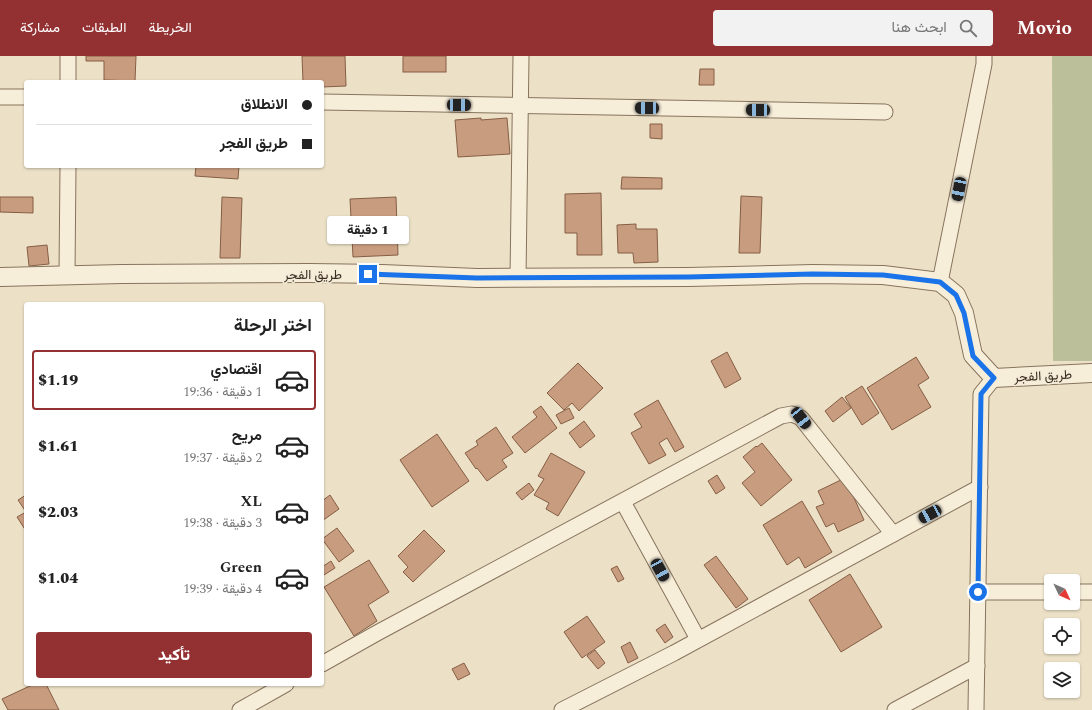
<!DOCTYPE html>
<html lang="ar">
<head>
<meta charset="utf-8">
<style>
	body { margin:0; font-family:Spectral,Vazirmatn,serif; background:#f2f2f2; color:#222; direction:rtl; height:100vh; display:flex; flex-direction:column; font-size:15px; white-space:nowrap }
	* { box-sizing:border-box; margin:0 }
	p { font-size:13px; color:#767676 }
	.icon { flex:none; width:22px; height:22px; fill:none; stroke:currentColor; stroke-width:2; stroke-linecap:round; stroke-linejoin:round }
	.map { position:relative; flex:1; overflow:hidden; direction:ltr }
	.panel { position:absolute; left:24px; top:246px; width:300px; height:384px; display:flex; flex-direction:column; background:#fff; border-radius:4px; box-shadow:0 1px 3px #0004; direction:rtl }
	.panel>* { flex:none }
	.banner { position:absolute; left:24px; top:24px; width:300px; height:88px; border-radius:4px; box-shadow:0 1px 3px #0004; direction:rtl; display:grid; align-content:center; height:88px; padding:0 12px; background:#fff }
	.needle { width:26px; rotate:134deg }
	.tools { position:absolute; left:1044px; top:518px; display:grid; gap:8px }
	.tools a { display:grid; place-items:center; width:36px; height:36px; border-radius:4px; background:#fff; box-shadow:0 1px 3px #0004; font-size:20px }
	.end { position:absolute; width:18px; height:18px; margin:-9px; border:5px solid #1a73e8; background:#fff; box-shadow:0 0 0 2px #fff }
	.from { border-radius:50% }
	.bubble { position:absolute; height:28px; border-radius:4px; background:#fff; box-shadow:0 1px 3px #0004; font-size:13px; font-weight:800; line-height:28px; text-align:center; direction:rtl }
	.car { position:absolute; width:12px; height:24px; margin:-12px -6px; border-radius:5px; box-shadow:0 0 3px 1px #0007; background:linear-gradient(#222 24%,#8ab4d8 0 40%,#222 0 76%,#8ab4d8 0 86%,#222 0) }
	.banner b { display:flex; align-items:center; gap:14px; height:38px; font-size:15px }
	.banner b+b { border-top:1px solid #e0e0e0 }
	.banner i { width:10px; height:10px; background:#222 }
	ul { padding:0; list-style:none }
	li { display:flex; align-items:center; gap:12px; height:60px; margin:0 8px 6px; padding:0 4px; border:2px solid transparent; border-radius:4px }
	li div { flex:1 }
	li b { display:block; font-size:15px }
	li em { font-style:normal; font-weight:800 }
	li.active { border-color:#933032 }
	li>.icon { width:36px; height:36px; stroke-width:1.5 }
	h2 { padding:0 12px; font-size:18px; line-height:48px }
	.button { display:flex; gap:8px; margin-top:auto; padding:8px 12px }
	.button a { flex:1; height:46px; border-radius:4px; background:#933032; color:#fff; font-size:16px; font-weight:800; line-height:46px; text-align:center }
	header { display:flex; align-items:center; gap:24px; box-sizing:border-box; height:56px; padding:0 20px; background:#933032; color:#fff }
	header strong { font-size:19px }
	nav { display:flex; gap:22px; margin-inline-start:auto; font-size:14px }
	.search { width:280px; height:36px; background:#f2f2f2; display:flex; align-items:center; gap:10px; box-sizing:border-box; padding:0 14px; border-radius:4px; color:#767676; font-size:15px }
	.map>svg:first-child { display:block }
</style>
</head>
<body>
<header>
<strong>Movio</strong>
<div class="search"><svg class="icon" aria-label="search" viewBox="0 0 24 24"><circle cx="10" cy="10" r="6"/><path d="M15 15l6 6"/></svg>ابحث هنا</div>
<nav><a>الخريطة</a><a>الطبقات</a><a>مشاركة</a></nav>
</header>
<div class="map">
<svg width="1092" height="654" viewBox="0 0 1092 654">
	<rect width="100%" height="100%" fill="#ece1c7"/>
	<path fill="#bcc09a" d="M 1052,0 L 1092,0 L 1092,305 L 1053,305 Z"/>
	<g fill="#c89d7f" stroke="#855d44">
		<path d="M 86,0 L 136,0 L 135,25 L 104,24 L 104,5 L 86,5 Z"/>
		<path d="M 302,0 L 345,0 L 346,30 L 322,31 L 322,26 L 303,26 Z"/>
		<rect x="403" y="0" width="43" height="16"/>
		<path d="M 700,13 L 714,13 L 714,29 L 699,29 Z"/>
		<path d="M 481,62 L 481,64 L 507,62 L 510,98 L 458,101 L 455,64 Z"/>
		<path d="M 650,68 L 662,68 L 662,83 L 650,82 Z"/>
		<path d="M 196,110 L 239,110 L 238,123 L 195,120 Z"/>
		<path d="M 622,121 L 662,122 L 662,133 L 621,133 Z"/>
		<path d="M 601,137 L 602,199 L 577,199 L 577,177 L 565,177 L 565,138 Z"/>
		<path d="M 741,140 L 762,141 L 760,197 L 739,197 Z"/>
		<path d="M 0,141 L 33,141 L 33,157 L 0,156 Z"/>
		<path d="M 222,141 L 242,142 L 240,202 L 220,202 Z"/>
		<path d="M 396,141 L 398,199 L 353,201 L 350,143 Z"/>
		<path d="M 636,168 L 636,173 L 657,173 L 658,206 L 634,207 L 633,197 L 618,197 L 617,169 Z"/>
		<path d="M 47,189 L 49,208 L 29,210 L 27,191 Z"/>
		<path d="M 727,296 L 741,323 L 725,332 L 711,305 Z"/>
		<path d="M 916,301 L 929,322 L 918,329 L 931,351 L 892,374 L 867,332 Z"/>
		<path d="M 578,307 L 603,332 L 579,355 L 572,347 L 564,354 L 547,337 Z"/>
		<path d="M 862,330 L 879,357 L 862,369 L 845,341 Z"/>
		<path d="M 842,341 L 851,352 L 833,366 L 825,355 Z"/>
		<path d="M 658,344 L 684,391 L 675,396 L 667,382 L 659,387 L 666,399 L 649,408 L 631,377 L 642,371 L 634,358 Z"/>
		<path d="M 541,350 L 557,372 L 525,397 L 512,381 L 537,361 L 533,356 Z"/>
		<path d="M 569,352 L 574,362 L 561,368 L 556,359 Z"/>
		<path d="M 584,365 L 595,380 L 580,392 L 569,377 Z"/>
		<path d="M 496,371 L 513,397 L 502,404 L 507,411 L 487,425 L 477,412 L 476,413 L 465,397 L 478,389 L 476,385 Z"/>
		<path d="M 437,378 L 469,425 L 432,451 L 400,404 Z"/>
		<path d="M 762,387 L 792,424 L 761,450 L 742,427 L 755,416 L 743,401 L 756,390 L 757,391 Z"/>
		<path d="M 551,397 L 585,416 L 558,460 L 546,453 L 549,447 L 534,439 L 544,423 L 538,420 Z"/>
		<path d="M 717,419 L 725,432 L 716,438 L 708,425 Z"/>
		<path d="M 845,422 L 864,464 L 838,476 L 834,467 L 826,471 L 816,451 L 824,448 L 818,435 Z"/>
		<path d="M 529,427 L 534,434 L 522,444 L 516,437 Z"/>
		<path d="M 26,439 L 26,475 L 17,461 L 26,456 L 18,444 Z"/>
		<path d="M 330,439 L 339,453 L 322,465 L 322,445 Z"/>
		<path d="M 802,445 L 832,496 L 805,512 L 799,501 L 787,509 L 763,469 Z"/>
		<path d="M 337,472 L 354,495 L 339,506 L 322,483 Z"/>
		<path d="M 424,474 L 445,495 L 413,526 L 403,516 L 408,511 L 398,500 Z"/>
		<path d="M 716,500 L 748,543 L 736,552 L 704,509 Z"/>
		<path d="M 369,504 L 389,536 L 368,549 L 377,565 L 354,580 L 324,531 Z"/>
		<path d="M 331,505 L 335,512 L 324,519 L 322,515 L 322,511 Z"/>
		<path d="M 617,510 L 624,523 L 618,526 L 611,513 Z"/>
		<path d="M 850,518 L 882,571 L 841,596 L 809,544 Z"/>
		<path d="M 587,560 L 605,586 L 582,602 L 564,576 Z"/>
		<path d="M 665,568 L 673,581 L 665,587 L 656,574 Z"/>
		<path d="M 630,586 L 638,602 L 628,607 L 621,591 Z"/>
		<path d="M 595,594 L 605,607 L 598,613 L 587,600 Z"/>
		<path d="M 464,607 L 470,618 L 458,624 L 452,613 Z"/>
		<path d="M 34,628 L 46,628 L 59,654 L 8,654 L 2,643 Z"/>
	</g>
	<g fill="none" stroke-linecap="round" stroke-linejoin="round">
		<defs>
			<g id="minor">
				<path d="M 68,26 L 68,0"/>
				<path d="M 0,41 L 26,41"/>
				<path d="M 322,46 L 885,56"/>
				<path d="M 67,219 L 68,110"/>
				<path d="M 518,222 L 521,0"/>
				<path d="M 940,226 L 984,8 L 984,0"/>
				<path d="M 623,446 L 698,583"/>
				<path d="M 978,536 L 1051,536"/>
				<path d="M 1073,536 L 1092,536"/>
				<path d="M 322,608 L 377,577 L 781,360 L 792,358 L 801,362 L 893,478"/>
				<path d="M 240,654 L 286,628"/>
				<path d="M 562,654 L 674,597 L 980,431"/>
				<path d="M 895,654 L 977,610"/>
				<path d="M 976,654 L 981,338 L 994,322"/>
			</g>
			<path id="tertiary" d="M 0,221 L 122,218 L 310,217 L 382,218 L 477,222 L 688,221 L 813,218 L 883,219 L 940,226 L 956,239 L 964,257 L 973,299 L 994,322 L 1092,317"/>
		</defs>
		<use href="#minor" stroke="#87735d" stroke-width="17"/>
		<use href="#tertiary" stroke="#87735d" stroke-width="20"/>
		<use href="#minor" stroke="#f7eeda" stroke-width="15"/>
		<use href="#tertiary" stroke="#f7eeda" stroke-width="18"/>
	</g>
	<g fill="none" stroke-linecap="round" stroke-linejoin="round">
		<path stroke="#1a73e8" stroke-width="5" d="M 368,218 L 477,222 L 688,221 L 813,218 L 883,219 L 940,226 L 956,239 L 964,257 L 973,300 L 994,322 L 981,338 L 978,536"/>
	</g>
	<g text-anchor="middle" stroke-width="3" stroke-linejoin="round" paint-order="stroke">
		<g font-size="13" fill="#382c20" stroke="#f4ebd7">
			<text x="313" y="223">طريق الفجر</text>
			<text transform="translate(1043 319) rotate(-3)" y="5">طريق الفجر</text>
		</g>
	</g>
</svg>
<div class="tools">
<a><svg class="needle" viewBox="-14 -14 28 28"><path d="M0-13l5 13h-10z" fill="#e53935"/><path d="M0 13l5-13h-10z" fill="#767676"/></svg></a>
<a><svg class="icon" aria-label="locate" viewBox="0 0 24 24"><circle cx="12" cy="12" r="6"/><path d="M12 2v4M12 18v4M2 12h4M18 12h4"/></svg></a>
<a><svg class="icon" aria-label="layers" viewBox="0 0 24 24"><path d="M12 4l9 5-9 5-9-5zM3 14l9 5 9-5"/></svg></a>
</div>
<i class="end from" style="left:978px;top:536px"></i>
<i class="end" style="left:368px;top:218px"></i>
<div class="bubble" style="left:327px;top:160px;width:82px">1 دقيقة</div>
<i class="car" style="left:459px;top:49px;rotate:91deg"></i>
<i class="car" style="left:647px;top:52px;rotate:271deg"></i>
<i class="car" style="left:758px;top:54px;rotate:271deg"></i>
<i class="car" style="left:959px;top:133px;rotate:191deg"></i>
<i class="car" style="left:801px;top:362px;rotate:142deg"></i>
<i class="car" style="left:930px;top:458px;rotate:242deg"></i>
<i class="car" style="left:660px;top:514px;rotate:151deg"></i>
<div class="banner">
<b><i class="from"></i>الانطلاق</b>
<b><i></i>طريق الفجر</b>
</div>
<section class="panel">
<h2>اختر الرحلة</h2>
<ul>
<li class="active"><svg class="icon" aria-label="car" viewBox="0 0 24 24"><path d="M5 17H2v-5l4-1 3-4h7l3 4 3 1v5h-3M9 17h6M6 11h13"/><circle cx="7" cy="17" r="2"/><circle cx="17" cy="17" r="2"/></svg><div><b>اقتصادي</b><p>1 دقيقة · 19:36</p></div><em>$1.19</em></li>
<li><svg class="icon" aria-label="car" viewBox="0 0 24 24"><path d="M5 17H2v-5l4-1 3-4h7l3 4 3 1v5h-3M9 17h6M6 11h13"/><circle cx="7" cy="17" r="2"/><circle cx="17" cy="17" r="2"/></svg><div><b>مريح</b><p>2 دقيقة · 19:37</p></div><em>$1.61</em></li>
<li><svg class="icon" aria-label="car" viewBox="0 0 24 24"><path d="M5 17H2v-5l4-1 3-4h7l3 4 3 1v5h-3M9 17h6M6 11h13"/><circle cx="7" cy="17" r="2"/><circle cx="17" cy="17" r="2"/></svg><div><b>XL</b><p>3 دقيقة · 19:38</p></div><em>$2.03</em></li>
<li><svg class="icon" aria-label="car" viewBox="0 0 24 24"><path d="M5 17H2v-5l4-1 3-4h7l3 4 3 1v5h-3M9 17h6M6 11h13"/><circle cx="7" cy="17" r="2"/><circle cx="17" cy="17" r="2"/></svg><div><b>Green</b><p>4 دقيقة · 19:39</p></div><em>$1.04</em></li>
</ul>
<div class="button"><a>تأكيد</a></div>
</section>
</div>
</body>
</html>
